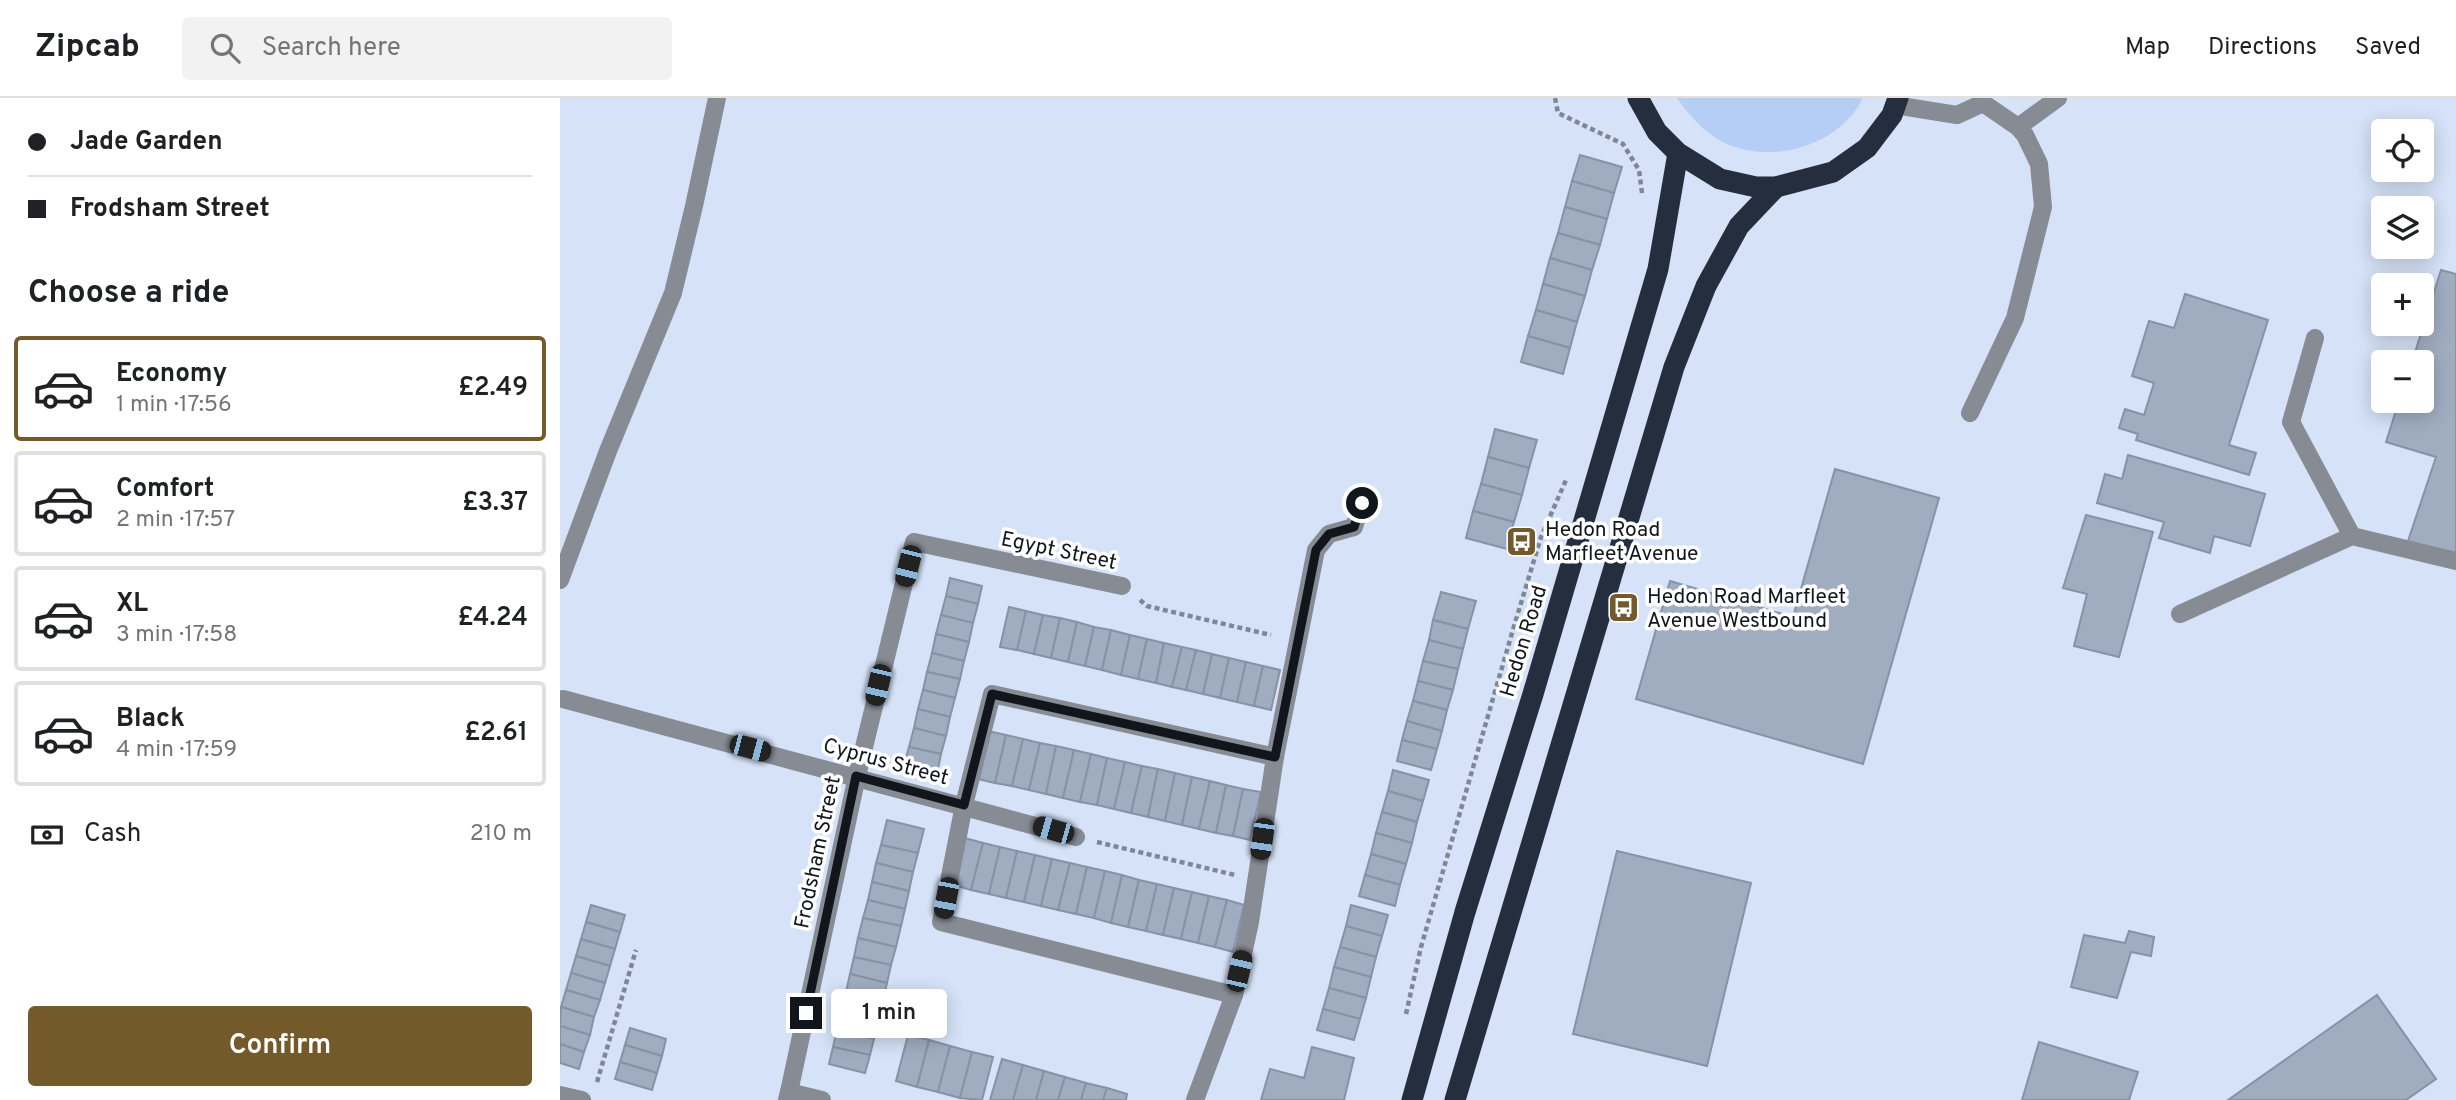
<!DOCTYPE html>
<html lang="en">
<head>
<meta charset="utf-8">
<style>
	body { margin:0; font-family:Overpass,sans-serif; background:#f2f2f2; color:#202124; height:100vh; display:flex; flex-direction:column; font-size:26px; white-space:nowrap }
	* { box-sizing:border-box; margin:0 }
	p { font-size:23px; color:#757577 }
	.icon { flex:none; width:38px; height:38px; fill:none; stroke:currentColor; stroke-width:2; stroke-linecap:round; stroke-linejoin:round }
	.map { position:relative; flex:1; overflow:hidden }
	.side { display:flex; flex-direction:column; background:#fff; width:560px }
	.side>* { flex:none }
	.banner { display:grid; align-content:center; height:154px; padding:0 28px; background:#fff }
	.controls { position:absolute; left:1811px; top:21px; display:grid; gap:14px }
	.controls a { display:grid; place-items:center; width:63px; height:63px; border-radius:7px; background:#fff; box-shadow:0 4px 18px #0003; font-size:35px }
	.end { position:absolute; width:32px; height:32px; margin:-16px; border:9px solid #11151c; background:#fff; box-shadow:0 0 0 4px #fff }
	.from { border-radius:50% }
	.bubble { position:absolute; height:49px; border-radius:7px; background:#fff; box-shadow:0 4px 18px #0003; font-size:23px; font-weight:600; line-height:49px; text-align:center }
	.car { position:absolute; width:21px; height:42px; margin:-21px -10px; border-radius:9px; box-shadow:0 0 5px 2px #0007; background:linear-gradient(#222 24%,#8ab4d8 0 40%,#222 0 76%,#8ab4d8 0 86%,#222 0) }
	.banner b { display:flex; align-items:center; gap:24px; height:66px; font-size:26px }
	.banner b+b { border-top:2px solid #e0e0e0 }
	.banner i { width:18px; height:18px; background:#202124 }
	ul { padding:0; list-style:none }
	li { display:flex; align-items:center; gap:21px; height:105px; margin:0 14px 10px; padding:0 14px; border:4px solid #e0e0e0; border-radius:7px }
	li div { flex:1 }
	li b { display:block; font-size:26px }
	li em { font-style:normal; font-weight:600 }
	li.on { border-color:#74592b }
	li>.icon { width:63px; height:63px; stroke-width:1.5 }
	h2 { padding:0 28px; font-size:32px; line-height:84px }
	.pay { display:flex; align-items:center; gap:18px; height:77px; padding:0 28px; font-size:26px }
	.pay p { margin-inline-start:auto }
	.primary-button { display:flex; gap:14px; margin-top:auto; padding:14px 28px }
	.primary-button a { flex:1; height:80px; border-radius:7px; background:#74592b; color:#fff; font-size:28px; font-weight:600; line-height:80px; text-align:center }
	header { display:flex; align-items:center; gap:42px; box-sizing:border-box; height:98px; padding:0 35px; background:#fff; border-bottom:2px solid #e0e0e0 }
	header strong { font-size:33px }
	nav { display:flex; gap:38px; margin-inline-start:auto; font-size:24px }
	.search { width:490px; height:63px; background:#f2f2f2; display:flex; align-items:center; gap:18px; box-sizing:border-box; padding:0 24px; border-radius:7px; color:#757577; font-size:26px }
	main { display:flex; flex:1; min-height:0 }
	.map>svg:first-child { display:block }
</style>
</head>
<body>
<header>
<strong>Zipcab</strong>
<div class="search"><svg class="icon" aria-label="search" viewBox="0 0 24 24"><circle cx="10" cy="10" r="6"/><path d="M15 15l6 6"/></svg>Search here</div>
<nav><a>Map</a><a>Directions</a><a>Saved</a></nav>
</header>
<main>
<section class="side">
<div class="banner">
<b><i class="from"></i>Jade Garden</b>
<b><i></i>Frodsham Street</b>
</div>
<h2>Choose a ride</h2>
<ul>
<li class="on"><svg class="icon" aria-label="car" viewBox="0 0 24 24"><path d="M5 17H2v-5l4-1 3-4h7l3 4 3 1v5h-3M9 17h6M6 11h13"/><circle cx="7" cy="17" r="2"/><circle cx="17" cy="17" r="2"/></svg><div><b>Economy</b><p>1 min · 17:56</p></div><em>£2.49</em></li>
<li><svg class="icon" aria-label="car" viewBox="0 0 24 24"><path d="M5 17H2v-5l4-1 3-4h7l3 4 3 1v5h-3M9 17h6M6 11h13"/><circle cx="7" cy="17" r="2"/><circle cx="17" cy="17" r="2"/></svg><div><b>Comfort</b><p>2 min · 17:57</p></div><em>£3.37</em></li>
<li><svg class="icon" aria-label="car" viewBox="0 0 24 24"><path d="M5 17H2v-5l4-1 3-4h7l3 4 3 1v5h-3M9 17h6M6 11h13"/><circle cx="7" cy="17" r="2"/><circle cx="17" cy="17" r="2"/></svg><div><b>XL</b><p>3 min · 17:58</p></div><em>£4.24</em></li>
<li><svg class="icon" aria-label="car" viewBox="0 0 24 24"><path d="M5 17H2v-5l4-1 3-4h7l3 4 3 1v5h-3M9 17h6M6 11h13"/><circle cx="7" cy="17" r="2"/><circle cx="17" cy="17" r="2"/></svg><div><b>Black</b><p>4 min · 17:59</p></div><em>£2.61</em></li>
</ul>
<div class="pay"><svg class="icon" aria-label="cash" viewBox="0 0 24 24"><path d="M3 7h18v10H3z"/><circle cx="12" cy="12" r="2"/></svg>Cash<p>210 m</p></div>
<div class="primary-button"><a>Confirm</a></div>
</section>
<div class="map">
<svg width="1896" height="1002" viewBox="0 0 1896 1002">
	<rect width="100%" height="100%" fill="#d5e2f7"/>
	<path fill="#b5cef5" d="M 1117,0 L 1303,0 C 1279,48 1212,67 1165,45 C 1144,35 1130,18 1117,0 Z"/>
	<g fill="#a0adc1" stroke="#8692a6" stroke-width="2">
		<path d="M 1020,57 L 1062,69 L 1054,95 L 1012,83 Z"/>
		<path d="M 1012,83 L 1054,95 L 1047,121 L 1005,109 Z"/>
		<path d="M 1005,109 L 1047,121 L 1040,147 L 998,135 Z"/>
		<path d="M 998,135 L 1040,147 L 1032,172 L 990,160 Z"/>
		<path d="M 990,160 L 1032,172 L 1025,198 L 983,186 Z"/>
		<path d="M 1881,172 L 1896,176 L 1896,457 L 1848,443 L 1876,359 L 1826,344 L 1839,303 L 1862,303 L 1862,264 L 1852,264 Z"/>
		<path d="M 983,186 L 1025,198 L 1017,224 L 976,212 Z"/>
		<path d="M 1625,196 L 1708,222 L 1669,347 L 1696,355 L 1689,377 L 1576,342 L 1578,336 L 1559,330 L 1565,311 L 1584,317 L 1594,285 L 1572,278 L 1589,223 L 1614,230 Z"/>
		<path d="M 976,212 L 1017,224 L 1010,250 L 968,238 Z"/>
		<path d="M 968,238 L 1010,250 L 1003,276 L 961,264 Z"/>
		<path d="M 935,331 L 977,342 L 969,370 L 928,359 Z"/>
		<path d="M 1568,357 L 1705,396 L 1690,448 L 1654,438 L 1650,455 L 1599,440 L 1604,424 L 1537,405 L 1545,376 L 1562,381 Z"/>
		<path d="M 928,359 L 969,370 L 962,397 L 921,386 Z"/>
		<path d="M 1275,371 L 1379,400 L 1303,666 L 1076,601 L 1110,483 L 1233,519 Z"/>
		<path d="M 921,386 L 962,397 L 954,424 L 913,413 Z"/>
		<path d="M 913,413 L 954,424 L 947,451 L 906,440 Z"/>
		<path d="M 1526,417 L 1593,434 L 1559,559 L 1514,548 L 1527,496 L 1503,490 Z"/>
		<path d="M 390,480 L 422,488 L 418,506 L 386,498 Z"/>
		<path d="M 881,494 L 916,503 L 908,531 L 873,522 Z"/>
		<path d="M 386,498 L 418,506 L 413,525 L 381,517 Z"/>
		<path d="M 449,509 L 466,513 L 457,552 L 440,549 Z"/>
		<path d="M 466,513 L 483,517 L 474,556 L 457,552 Z"/>
		<path d="M 381,517 L 413,525 L 409,544 L 376,536 Z"/>
		<path d="M 483,517 L 500,520 L 491,560 L 474,556 Z"/>
		<path d="M 500,520 L 517,524 L 508,564 L 491,560 Z"/>
		<path d="M 873,522 L 908,531 L 903,551 L 869,542 Z"/>
		<path d="M 517,524 L 534,529 L 525,568 L 508,564 Z"/>
		<path d="M 534,529 L 551,532 L 542,572 L 525,568 Z"/>
		<path d="M 551,532 L 570,537 L 561,577 L 542,572 Z"/>
		<path d="M 376,536 L 409,544 L 404,563 L 372,555 Z"/>
		<path d="M 570,537 L 587,541 L 578,581 L 561,577 Z"/>
		<path d="M 587,541 L 604,545 L 596,585 L 578,581 Z"/>
		<path d="M 869,542 L 903,551 L 898,571 L 863,563 Z"/>
		<path d="M 604,545 L 622,549 L 612,589 L 596,585 Z"/>
		<path d="M 622,549 L 636,552 L 626,592 L 612,589 Z"/>
		<path d="M 636,552 L 652,556 L 643,596 L 626,592 Z"/>
		<path d="M 372,555 L 404,563 L 400,581 L 367,574 Z"/>
		<path d="M 652,556 L 669,560 L 660,600 L 643,596 Z"/>
		<path d="M 669,560 L 686,564 L 677,604 L 660,600 Z"/>
		<path d="M 863,563 L 898,571 L 893,592 L 858,583 Z"/>
		<path d="M 686,564 L 703,568 L 694,608 L 677,604 Z"/>
		<path d="M 703,568 L 720,572 L 711,612 L 694,608 Z"/>
		<path d="M 367,574 L 400,581 L 395,600 L 363,592 Z"/>
		<path d="M 858,583 L 893,592 L 887,612 L 853,603 Z"/>
		<path d="M 363,592 L 395,600 L 390,619 L 358,611 Z"/>
		<path d="M 853,603 L 887,612 L 882,633 L 847,623 Z"/>
		<path d="M 358,611 L 390,619 L 386,638 L 354,630 Z"/>
		<path d="M 847,623 L 882,633 L 877,651 L 842,642 Z"/>
		<path d="M 354,630 L 386,638 L 381,656 L 349,649 Z"/>
		<path d="M 428,633 L 446,637 L 435,685 L 418,681 Z"/>
		<path d="M 446,637 L 463,641 L 452,688 L 435,685 Z"/>
		<path d="M 463,641 L 480,645 L 469,692 L 452,688 Z"/>
		<path d="M 842,642 L 877,651 L 871,672 L 837,663 Z"/>
		<path d="M 480,645 L 496,648 L 486,696 L 469,692 Z"/>
		<path d="M 496,648 L 514,652 L 503,700 L 486,696 Z"/>
		<path d="M 349,649 L 381,656 L 377,676 L 344,667 Z"/>
		<path d="M 514,652 L 531,656 L 520,704 L 503,700 Z"/>
		<path d="M 531,656 L 547,660 L 537,707 L 520,704 Z"/>
		<path d="M 547,660 L 565,664 L 554,711 L 537,707 Z"/>
		<path d="M 565,664 L 582,668 L 571,715 L 554,711 Z"/>
		<path d="M 582,668 L 598,671 L 588,719 L 571,715 Z"/>
		<path d="M 598,671 L 615,675 L 605,723 L 588,719 Z"/>
		<path d="M 833,672 L 869,682 L 863,703 L 828,693 Z"/>
		<path d="M 615,675 L 632,679 L 622,727 L 605,723 Z"/>
		<path d="M 632,679 L 650,683 L 639,731 L 622,727 Z"/>
		<path d="M 650,683 L 666,687 L 656,735 L 639,731 Z"/>
		<path d="M 666,687 L 683,691 L 673,738 L 656,735 Z"/>
		<path d="M 683,691 L 701,694 L 690,742 L 673,738 Z"/>
		<path d="M 828,693 L 863,703 L 857,724 L 822,714 Z"/>
		<path d="M 822,714 L 857,724 L 852,745 L 816,735 Z"/>
		<path d="M 327,722 L 364,731 L 358,755 L 321,747 Z"/>
		<path d="M 816,735 L 852,745 L 846,766 L 811,756 Z"/>
		<path d="M 405,740 L 423,745 L 411,792 L 394,787 Z"/>
		<path d="M 423,745 L 440,749 L 429,796 L 411,792 Z"/>
		<path d="M 321,747 L 358,755 L 353,774 L 316,765 Z"/>
		<path d="M 440,749 L 457,753 L 446,800 L 429,796 Z"/>
		<path d="M 457,753 L 475,757 L 464,804 L 446,800 Z"/>
		<path d="M 1057,753 L 1191,785 L 1147,968 L 1013,936 Z"/>
		<path d="M 811,756 L 846,766 L 840,787 L 805,777 Z"/>
		<path d="M 475,757 L 492,761 L 481,808 L 464,804 Z"/>
		<path d="M 492,761 L 510,765 L 498,812 L 481,808 Z"/>
		<path d="M 316,765 L 353,774 L 349,793 L 312,784 Z"/>
		<path d="M 510,765 L 527,769 L 516,816 L 498,812 Z"/>
		<path d="M 527,769 L 545,773 L 534,820 L 516,816 Z"/>
		<path d="M 545,773 L 562,777 L 551,825 L 534,820 Z"/>
		<path d="M 562,777 L 579,782 L 568,829 L 551,825 Z"/>
		<path d="M 805,777 L 840,787 L 835,808 L 799,798 Z"/>
		<path d="M 579,782 L 597,786 L 586,833 L 568,829 Z"/>
		<path d="M 312,784 L 349,793 L 345,811 L 308,802 Z"/>
		<path d="M 597,786 L 614,790 L 603,837 L 586,833 Z"/>
		<path d="M 614,790 L 632,794 L 621,841 L 603,837 Z"/>
		<path d="M 632,794 L 649,798 L 638,845 L 621,841 Z"/>
		<path d="M 649,798 L 667,802 L 655,849 L 638,845 Z"/>
		<path d="M 308,802 L 345,811 L 341,828 L 303,820 Z"/>
		<path d="M 667,802 L 684,807 L 673,854 L 655,849 Z"/>
		<path d="M 31,807 L 65,817 L 60,834 L 26,824 Z"/>
		<path d="M 791,807 L 828,817 L 822,838 L 786,828 Z"/>
		<path d="M 303,820 L 341,828 L 336,849 L 298,840 Z"/>
		<path d="M 26,824 L 60,834 L 55,851 L 21,841 Z"/>
		<path d="M 786,828 L 822,838 L 816,859 L 780,849 Z"/>
		<path d="M 1569,833 L 1594,839 L 1591,858 L 1571,854 L 1557,900 L 1511,889 L 1524,837 L 1565,845 Z"/>
		<path d="M 298,840 L 336,849 L 331,867 L 294,859 Z"/>
		<path d="M 21,841 L 55,851 L 50,868 L 16,858 Z"/>
		<path d="M 780,849 L 816,859 L 811,879 L 774,869 Z"/>
		<path d="M 16,858 L 50,868 L 45,885 L 11,875 Z"/>
		<path d="M 294,859 L 331,867 L 327,885 L 290,876 Z"/>
		<path d="M 774,869 L 811,879 L 806,900 L 769,890 Z"/>
		<path d="M 11,875 L 45,885 L 40,902 L 6,892 Z"/>
		<path d="M 290,876 L 327,885 L 323,902 L 286,894 Z"/>
		<path d="M 769,890 L 806,900 L 800,921 L 763,911 Z"/>
		<path d="M 6,892 L 40,902 L 34,919 L 1,909 Z"/>
		<path d="M 286,894 L 323,902 L 318,921 L 282,912 Z"/>
		<path d="M 1817,897 L 1876,981 L 1846,1002 L 1668,1002 Z"/>
		<path d="M 1,909 L 34,919 L 30,937 L 0,928 Z"/>
		<path d="M 763,911 L 800,921 L 794,942 L 757,932 Z"/>
		<path d="M 282,912 L 318,921 L 314,941 L 277,932 Z"/>
		<path d="M 0,928 L 30,937 L 24,954 L 0,946 Z"/>
		<path d="M 70,930 L 106,941 L 102,958 L 65,947 Z"/>
		<path d="M 277,932 L 314,941 L 310,957 L 273,949 Z"/>
		<path d="M 348,937 L 369,942 L 357,989 L 336,983 Z"/>
		<path d="M 369,942 L 390,948 L 378,994 L 357,989 Z"/>
		<path d="M 1479,944 L 1578,974 L 1569,1002 L 1462,1002 Z"/>
		<path d="M 0,946 L 24,954 L 19,971 L 0,965 Z"/>
		<path d="M 65,947 L 102,958 L 97,975 L 60,964 Z"/>
		<path d="M 390,948 L 412,954 L 400,1000 L 378,994 Z"/>
		<path d="M 273,949 L 310,957 L 305,975 L 269,966 Z"/>
		<path d="M 752,949 L 794,960 L 784,1002 L 701,1002 L 710,971 L 744,980 Z"/>
		<path d="M 412,954 L 433,959 L 422,1002 L 400,1000 Z"/>
		<path d="M 442,961 L 463,967 L 453,1002 L 430,1002 Z"/>
		<path d="M 60,964 L 97,975 L 92,992 L 55,981 Z"/>
		<path d="M 463,967 L 484,973 L 476,1002 L 453,1002 Z"/>
		<path d="M 484,973 L 505,979 L 498,1002 L 476,1002 Z"/>
		<path d="M 505,979 L 526,985 L 521,1002 L 498,1002 Z"/>
		<path d="M 526,985 L 547,990 L 543,1002 L 521,1002 Z"/>
		<path d="M 547,990 L 567,996 L 566,1002 L 543,1002 Z"/>
	</g>
	<g fill="none" stroke-linecap="round" stroke-linejoin="round">
		<g stroke="#7e8796" stroke-width="4.5" stroke-dasharray="5 3.5" stroke-linecap="butt">
			<path d="M 995,0 L 998,15 L 1063,46 L 1079,72 L 1082,95"/>
			<path d="M 580,502 L 587,508 L 711,537"/>
			<path d="M 537,744 L 675,777"/>
			<path d="M 846,916 L 861,849 L 952,535 L 981,439 L 1006,382"/>
			<path d="M 37,984 L 76,852"/>
		</g>
		<g stroke="#868b94" stroke-width="18">
			<path d="M 1335,7 L 1397,17 L 1423,5"/>
			<path d="M 1458,29 L 1498,0"/>
			<path d="M 1755,240 L 1731,324 L 1792,438"/>
			<path d="M 1410,315 L 1455,220 L 1483,109 L 1479,66 L 1465,37 L 1458,29 L 1423,5 L 1421,0"/>
			<path d="M 0,482 L 48,353 L 113,195 L 134,108 L 157,0"/>
			<path d="M 1620,516 L 1792,438 L 1896,463"/>
			<path d="M 3,601 L 516,739"/>
			<path d="M 674,897 L 381,824 L 404,707 L 432,596 L 715,659"/>
			<path d="M 229,994 L 297,678 L 354,444 L 562,488"/>
			<path d="M 0,997 L 22,1002"/>
			<path d="M 227,1002 L 229,994 L 262,1002"/>
			<path d="M 635,1002 L 674,897 L 690,824 L 715,659 L 756,452 L 769,436 L 794,429 L 802,405"/>
		</g>
		<g stroke="#242e3e" stroke-width="21">
			<path d="M 1078,0 L 1097,34 L 1118,55 L 1160,81 L 1196,89 L 1216,89 L 1273,74 L 1307,50 L 1332,17 L 1338,0"/>
			<path d="M 852,1002 L 905,814 L 973,596 L 1098,171 L 1118,55"/>
			<path d="M 895,1002 L 1114,269 L 1146,188 L 1179,128 L 1216,89"/>
		</g>
	</g>
	<g fill="none" stroke-linecap="round" stroke-linejoin="round">
		<path stroke="#11151c" stroke-width="9" d="M 246,915 L 296,678 L 404,707 L 432,596 L 715,659 L 756,452 L 769,436 L 794,429 L 802,405"/>
	</g>
	<defs>
		<symbol id="bus-square" viewBox="-11 -11 22 22"><rect x="-9" y="-9" width="18" height="18" rx="4" fill="#74592b" stroke="#fff"/><path d="M-5-6H5V4H4V6H2V4H-2V6H-4V4H-5ZM-3.5-4V0h7V-4ZM-3.5 1.2v1.5H-2V1.2ZM2 1.2v1.5H3.5V1.2Z" fill="#fff"/></symbol>
	</defs>
	<g fill-rule="evenodd">
		<use href="#bus-square" x="944" y="426" width="35" height="35"/>
		<use href="#bus-square" x="1046" y="492" width="35" height="35"/>
	</g>
	<g text-anchor="middle" stroke-width="7" stroke-linejoin="round" paint-order="stroke">
		<g font-size="21" fill="#11151c" stroke="#fff" text-anchor="start">
			<text x="985" y="438">Hedon Road<tspan x="985" dy="24">Marfleet Avenue</tspan></text>
			<text x="1087" y="505">Hedon Road Marfleet<tspan x="1087" dy="24">Avenue Westbound</tspan></text>
		</g>
		<g font-size="21" fill="#11151c" stroke="#fff">
			<text transform="translate(499 452) rotate(12)" y="7">Egypt Street</text>
			<text transform="translate(963 543) rotate(-73)" y="7">Hedon Road</text>
			<text transform="translate(326 663) rotate(15)" y="7">Cyprus Street</text>
			<text transform="translate(257 754) rotate(-78)" y="7">Frodsham Street</text>
		</g>
	</g>
</svg>
<div class="controls">
<a><svg class="icon" aria-label="locate" viewBox="0 0 24 24"><circle cx="12" cy="12" r="6"/><path d="M12 2v4M12 18v4M2 12h4M18 12h4"/></svg></a>
<a><svg class="icon" aria-label="layers" viewBox="0 0 24 24"><path d="M12 4l9 5-9 5-9-5zM3 14l9 5 9-5"/></svg></a>
<a>+</a>
<a>−</a>
</div>
<i class="end from" style="left:802px;top:405px"></i>
<i class="end" style="left:246px;top:915px"></i>
<div class="bubble" style="left:271px;top:891px;width:116px">1 min</div>
<i class="car" style="left:348px;top:468px;rotate:194deg"></i>
<i class="car" style="left:318px;top:587px;rotate:193deg"></i>
<i class="car" style="left:190px;top:650px;rotate:105deg"></i>
<i class="car" style="left:493px;top:732px;rotate:286deg"></i>
<i class="car" style="left:702px;top:741px;rotate:188deg"></i>
<i class="car" style="left:386px;top:800px;rotate:191deg"></i>
<i class="car" style="left:679px;top:873px;rotate:13deg"></i>
</div>
</main>
</body>
</html>
